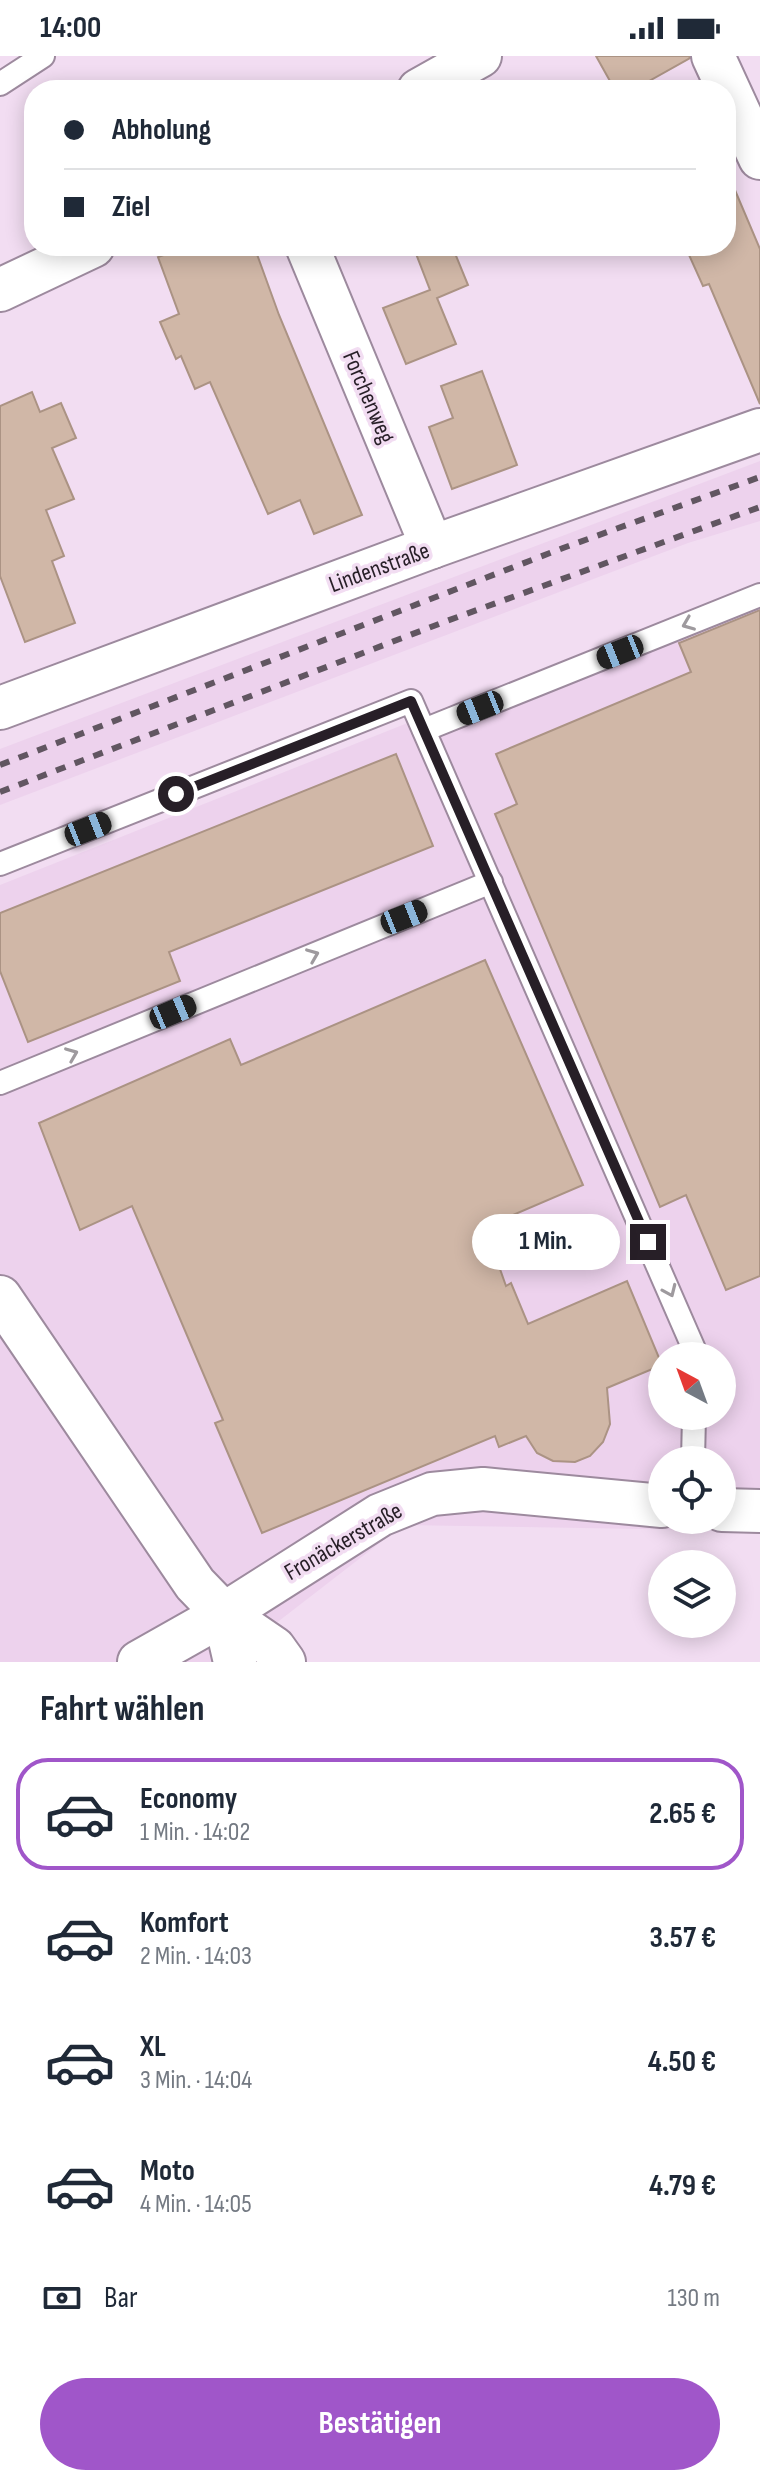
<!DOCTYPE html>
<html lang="de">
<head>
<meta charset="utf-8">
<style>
	body { margin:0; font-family:"Sofia Sans Condensed",sans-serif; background:#f2f2f3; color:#1f2937; height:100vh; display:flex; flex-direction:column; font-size:30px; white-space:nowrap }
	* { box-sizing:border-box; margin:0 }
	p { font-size:26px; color:#747a83 }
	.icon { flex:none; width:44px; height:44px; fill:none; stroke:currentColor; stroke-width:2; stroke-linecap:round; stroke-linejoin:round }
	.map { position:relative; height:1606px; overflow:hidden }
	.details { display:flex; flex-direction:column; background:#fff; flex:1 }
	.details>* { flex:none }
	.hud { position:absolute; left:24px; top:24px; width:712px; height:176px; border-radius:32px; box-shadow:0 4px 20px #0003; display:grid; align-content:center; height:176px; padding:0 40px; background:#fff }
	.needle { width:52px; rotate:319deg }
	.tools { position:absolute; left:648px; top:1286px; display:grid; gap:16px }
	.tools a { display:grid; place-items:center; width:88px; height:88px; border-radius:50%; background:#fff; box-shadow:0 4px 20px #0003; font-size:40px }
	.end { position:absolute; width:36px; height:36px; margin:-18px; border:10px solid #271f27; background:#fff; box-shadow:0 0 0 4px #fff }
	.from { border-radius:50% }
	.bubble { position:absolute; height:56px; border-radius:28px; background:#fff; box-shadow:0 4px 20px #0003; font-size:26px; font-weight:700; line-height:56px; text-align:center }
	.car { position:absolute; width:24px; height:48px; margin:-24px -12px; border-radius:10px; box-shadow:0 0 6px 2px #0007; background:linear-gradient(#222 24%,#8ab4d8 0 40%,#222 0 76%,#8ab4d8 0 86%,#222 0) }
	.hud b { display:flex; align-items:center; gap:28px; height:76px; font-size:30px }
	.hud b+b { border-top:2px solid #e0e1e3 }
	.hud i { width:20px; height:20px; background:#1f2937 }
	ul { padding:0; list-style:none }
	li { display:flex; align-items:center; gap:24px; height:112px; margin:0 16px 12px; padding:0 24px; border:4px solid transparent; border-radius:32px }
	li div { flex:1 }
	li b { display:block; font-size:30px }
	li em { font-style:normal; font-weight:700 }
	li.current { border-color:#a056c9 }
	li>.icon { width:72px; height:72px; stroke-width:1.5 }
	h2 { padding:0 40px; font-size:36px; line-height:96px }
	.pay { display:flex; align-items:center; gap:20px; height:88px; padding:0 40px; font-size:30px }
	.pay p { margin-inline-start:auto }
	.action { display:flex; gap:16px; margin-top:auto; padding:16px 40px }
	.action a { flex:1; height:92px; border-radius:48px; background:#a056c9; color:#fff; font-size:32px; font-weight:700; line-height:92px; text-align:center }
	.status { display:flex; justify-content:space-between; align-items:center; height:56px; padding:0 40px; background:#fff; direction:ltr }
	.status svg { height:22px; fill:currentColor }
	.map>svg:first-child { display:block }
</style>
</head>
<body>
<div class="status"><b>14:00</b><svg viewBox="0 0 49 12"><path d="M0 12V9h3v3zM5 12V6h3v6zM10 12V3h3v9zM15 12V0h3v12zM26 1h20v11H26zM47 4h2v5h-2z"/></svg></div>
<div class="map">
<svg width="760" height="1606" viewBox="0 0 760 1606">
	<rect width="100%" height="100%" fill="#f2ddf2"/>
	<g fill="#edd2ed" fill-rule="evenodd">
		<path d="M 760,405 L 760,465 L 688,487 L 0,749 L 0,693 Z"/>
		<path d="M 760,527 L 760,1475 L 403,1469 L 226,1606 L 0,1606 L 0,829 ZM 662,1300 L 722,1300 L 722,1360 L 662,1360 ZM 662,1404 L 722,1404 L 722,1464 L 662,1464 Z"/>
	</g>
	<g fill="#d0b7a7" stroke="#ab9384" stroke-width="2">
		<path d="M 596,0 L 689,0 L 690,2 L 633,34 L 615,34 Z"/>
		<path d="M 726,113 L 760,193 L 760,348 L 709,228 L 703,230 L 685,190 L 726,190 Z"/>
		<path d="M 189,190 L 254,190 L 279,259 L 362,459 L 314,478 L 300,444 L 268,458 L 210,326 L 195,333 L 181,300 L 176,303 L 160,266 L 179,258 L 158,201 Z"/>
		<path d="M 413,190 L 452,190 L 468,229 L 437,242 L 456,288 L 406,308 L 383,252 L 430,234 Z"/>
		<path d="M 482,315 L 517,409 L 452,433 L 429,371 L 453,362 L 441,330 Z"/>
		<path d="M 32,336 L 40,356 L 61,347 L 76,382 L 52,392 L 74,443 L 46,454 L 64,500 L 52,505 L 75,567 L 25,586 L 0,520 L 0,350 Z"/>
		<path d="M 760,554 L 760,1220 L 726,1234 L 686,1139 L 660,1151 L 495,758 L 517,748 L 496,698 L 691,616 L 679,587 Z"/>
		<path d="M 396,698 L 433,790 L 169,896 L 180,925 L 28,986 L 0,915 L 0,857 Z"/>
		<path d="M 485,904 L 583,1129 L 485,1171 L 506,1230 L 511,1227 L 528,1268 L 627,1225 L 662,1309 L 607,1332 L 610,1368 L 603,1386 L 590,1400 L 575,1406 L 553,1405 L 537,1397 L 526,1380 L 499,1391 L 495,1380 L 262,1477 L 215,1367 L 223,1364 L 132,1150 L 80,1174 L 39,1067 L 230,983 L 241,1009 Z"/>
	</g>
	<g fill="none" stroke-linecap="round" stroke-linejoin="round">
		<defs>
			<g id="lane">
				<path d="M 0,28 L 43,0"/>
				<path d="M 424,674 L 760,539"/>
				<path d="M 0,808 L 411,645 L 697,1300"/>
				<path d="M 0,1027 L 491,826"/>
				<path d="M 693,1404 L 694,1360"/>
			</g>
			<g id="street">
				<path d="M 713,0 L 760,102"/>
				<path d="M 419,34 L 480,0"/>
				<path d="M 307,190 L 432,491"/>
				<path d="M 0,234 L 93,190"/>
				<path d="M 0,652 L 432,491 L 760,374"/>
				<path d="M 0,1241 L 195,1528 L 224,1558 L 274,1592 L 284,1606"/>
				<path d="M 722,1454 L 760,1455"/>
				<path d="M 224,1558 L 235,1606"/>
				<path d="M 139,1606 L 224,1558 L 380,1459 L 432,1438 L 483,1433 L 662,1450"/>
			</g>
		</defs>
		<use href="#lane" stroke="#9d8a9e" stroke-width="26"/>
		<use href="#street" stroke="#9d8a9e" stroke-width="46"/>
		<use href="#lane" stroke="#fff" stroke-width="22"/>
		<use href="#street" stroke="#fff" stroke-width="42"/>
		<g stroke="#615661" stroke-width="6" stroke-dasharray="10 10" stroke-linecap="butt">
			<path d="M 0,709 L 563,492 L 760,421"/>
			<path d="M 0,736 L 444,566 L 760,451"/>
		</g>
	</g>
	<defs><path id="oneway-chevron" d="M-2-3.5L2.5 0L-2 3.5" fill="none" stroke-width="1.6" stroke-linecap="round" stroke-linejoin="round" transform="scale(2)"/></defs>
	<g stroke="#9e9a9e">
		<use href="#oneway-chevron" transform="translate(688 568) rotate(158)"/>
		<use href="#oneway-chevron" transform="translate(313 899) rotate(-22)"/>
		<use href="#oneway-chevron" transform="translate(72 998) rotate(-22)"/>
		<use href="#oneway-chevron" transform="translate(670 1235) rotate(66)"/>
	</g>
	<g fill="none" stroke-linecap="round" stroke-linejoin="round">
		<path stroke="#271f27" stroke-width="10" d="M 176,738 L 411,645 L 648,1186"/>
	</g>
	<g text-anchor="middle" stroke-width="7" stroke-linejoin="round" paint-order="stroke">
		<g font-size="24" fill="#271f27" stroke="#f2ddf2">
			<text transform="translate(369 341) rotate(67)" y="8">Forchenweg</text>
			<text transform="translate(379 511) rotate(-20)" y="8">Lindenstraße</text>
			<text transform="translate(343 1485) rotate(-30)" y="8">Fronäckerstraße</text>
		</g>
	</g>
</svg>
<div class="tools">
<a><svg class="needle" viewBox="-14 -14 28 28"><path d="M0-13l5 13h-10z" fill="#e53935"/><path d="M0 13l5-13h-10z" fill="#747a83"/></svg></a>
<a><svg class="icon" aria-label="locate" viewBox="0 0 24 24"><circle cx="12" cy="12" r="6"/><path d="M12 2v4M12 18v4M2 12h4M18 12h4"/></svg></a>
<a><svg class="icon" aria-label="layers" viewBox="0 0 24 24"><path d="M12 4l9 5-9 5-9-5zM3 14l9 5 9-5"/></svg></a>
</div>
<i class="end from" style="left:176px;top:738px"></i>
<i class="end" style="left:648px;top:1186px"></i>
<div class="bubble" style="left:472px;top:1158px;width:148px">1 Min.</div>
<i class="car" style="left:620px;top:596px;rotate:248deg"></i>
<i class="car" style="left:480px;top:652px;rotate:248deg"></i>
<i class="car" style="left:88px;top:773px;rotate:68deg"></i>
<i class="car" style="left:404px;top:861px;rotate:68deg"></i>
<i class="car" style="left:173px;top:956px;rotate:67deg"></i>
<div class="hud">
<b><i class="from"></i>Abholung</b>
<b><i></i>Ziel</b>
</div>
</div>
<section class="details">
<h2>Fahrt wählen</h2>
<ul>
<li class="current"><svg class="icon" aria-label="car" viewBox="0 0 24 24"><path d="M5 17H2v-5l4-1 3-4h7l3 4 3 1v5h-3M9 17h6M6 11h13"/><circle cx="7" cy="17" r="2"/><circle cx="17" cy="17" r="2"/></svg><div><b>Economy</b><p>1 Min. · 14:02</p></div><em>2.65 €</em></li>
<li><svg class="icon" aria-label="car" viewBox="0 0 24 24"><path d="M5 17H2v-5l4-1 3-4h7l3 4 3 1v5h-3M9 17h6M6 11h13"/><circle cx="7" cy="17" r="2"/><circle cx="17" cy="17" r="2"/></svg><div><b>Komfort</b><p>2 Min. · 14:03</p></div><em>3.57 €</em></li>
<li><svg class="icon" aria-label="car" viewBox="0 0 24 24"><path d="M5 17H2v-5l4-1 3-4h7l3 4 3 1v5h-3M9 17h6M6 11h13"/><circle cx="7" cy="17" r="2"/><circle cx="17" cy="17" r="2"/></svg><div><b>XL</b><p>3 Min. · 14:04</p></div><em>4.50 €</em></li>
<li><svg class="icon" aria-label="car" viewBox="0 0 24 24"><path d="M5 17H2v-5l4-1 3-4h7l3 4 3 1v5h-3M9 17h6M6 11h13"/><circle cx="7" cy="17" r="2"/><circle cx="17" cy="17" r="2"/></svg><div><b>Moto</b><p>4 Min. · 14:05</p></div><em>4.79 €</em></li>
</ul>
<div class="pay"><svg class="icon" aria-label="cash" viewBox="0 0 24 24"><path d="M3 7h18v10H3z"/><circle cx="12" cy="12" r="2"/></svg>Bar<p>130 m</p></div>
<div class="action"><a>Bestätigen</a></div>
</section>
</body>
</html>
